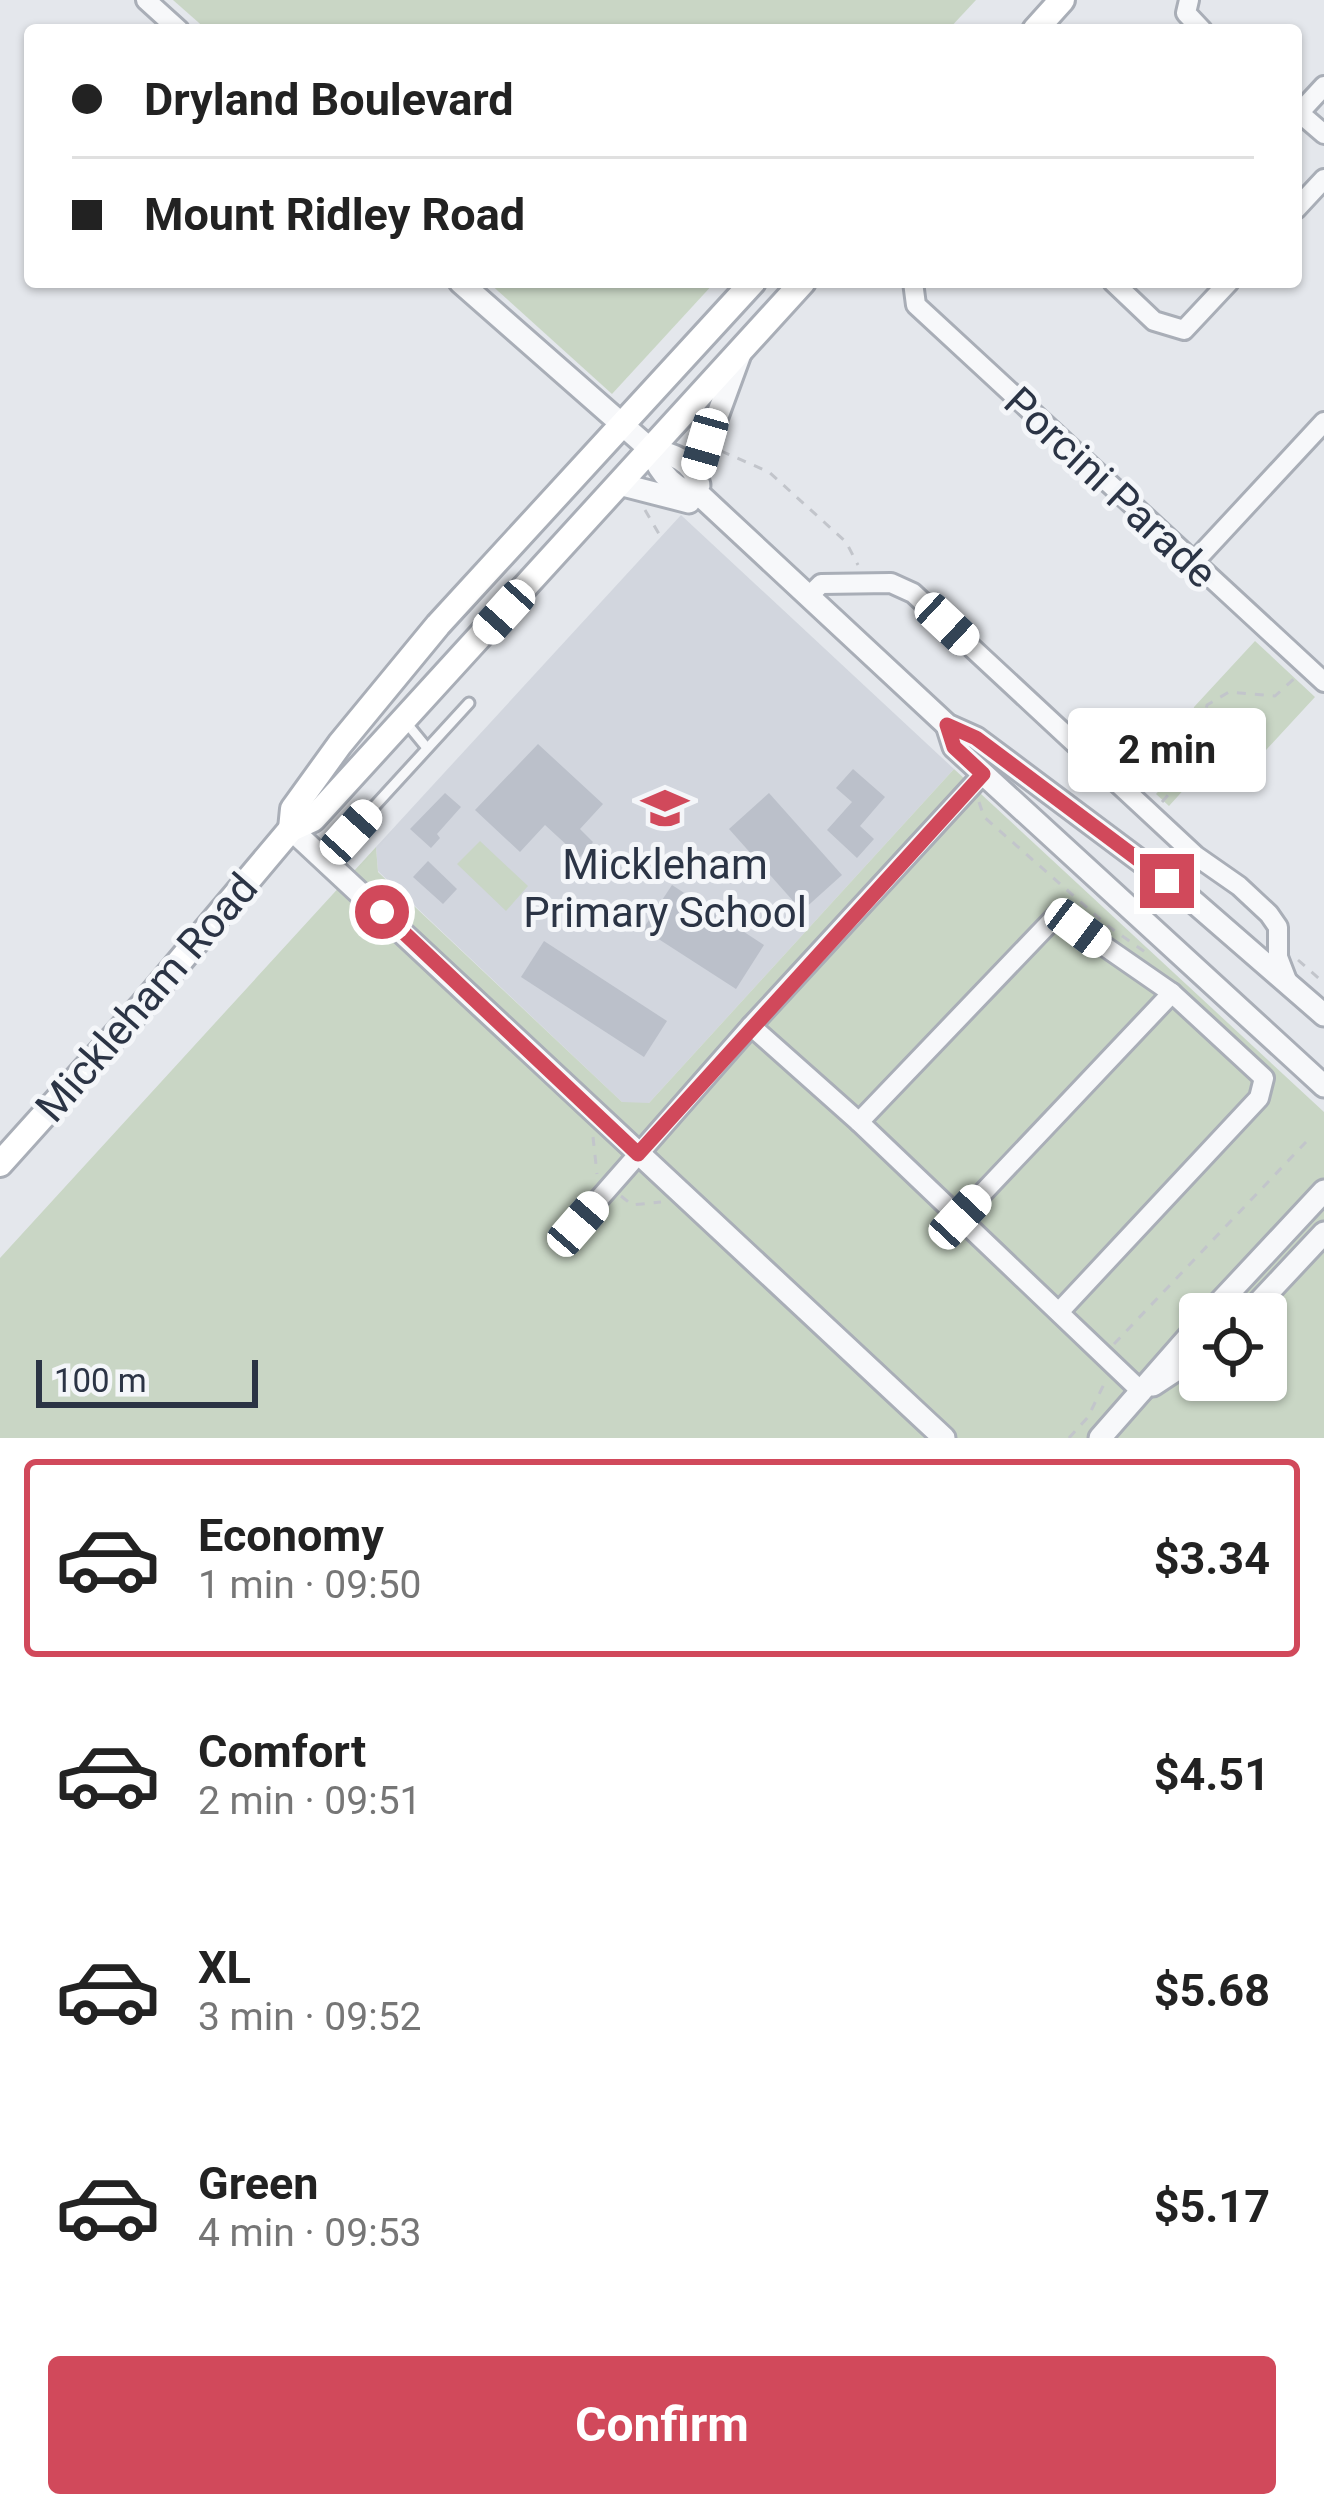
<!DOCTYPE html>
<html lang="en">
<head>
<meta charset="utf-8">
<style>
	body { margin:0; font-family:Roboto,sans-serif; background:#f6f6f6; color:#222; height:100vh; display:flex; flex-direction:column; font-size:45px; white-space:nowrap }
	* { box-sizing:border-box; margin:0 }
	p { font-size:39px; color:#767676 }
	.icon { flex:none; width:66px; height:66px; fill:none; stroke:currentColor; stroke-width:2; stroke-linecap:round; stroke-linejoin:round }
	.map { position:relative; height:1438px; overflow:hidden }
	.sheet { display:flex; flex-direction:column; background:#fff; flex:1 }
	.sheet>* { flex:none }
	.hud { position:absolute; left:24px; top:24px; width:1278px; height:264px; border-radius:12px; box-shadow:0 3px 9px #0004; display:grid; align-content:center; height:264px; padding:0 48px; background:#fff }
	.fabs { position:absolute; left:1179px; top:1293px; display:grid; gap:24px }
	.fabs a { display:grid; place-items:center; width:108px; height:108px; border-radius:12px; background:#fff; box-shadow:0 3px 9px #0004; font-size:60px }
	.scale { position:absolute; left:36px; bottom:30px; width:222px; box-sizing:border-box; padding-left:12px; border:6px solid #2b3445; border-top:0; font-size:33px; line-height:42px; white-space:nowrap; color:#2b3445; -webkit-text-stroke:9px #f4f6f9; paint-order:stroke }
	.end { position:absolute; width:54px; height:54px; margin:-27px; border:15px solid #d1495b; background:#fff; box-shadow:0 0 0 6px #fff }
	.from { border-radius:50% }
	.bubble { position:absolute; height:84px; border-radius:12px; background:#fff; box-shadow:0 3px 9px #0004; font-size:39px; font-weight:700; line-height:84px; text-align:center }
	.car { position:absolute; width:36px; height:72px; margin:-36px -18px; border-radius:15px; box-shadow:0 0 9px 3px #0007; background:linear-gradient(#fff 24%,#345 0 40%,#fff 0 76%,#345 0 86%,#fff 0) }
	.hud b { display:flex; align-items:center; gap:42px; height:114px; font-size:45px }
	.hud b+b { border-top:3px solid #e0e0e0 }
	.hud i { width:30px; height:30px; background:#222 }
	ul { padding:21px 0 0; list-style:none }
	li { display:flex; align-items:center; gap:36px; height:198px; margin:0 24px 18px; padding:0 24px; border:6px solid transparent; border-radius:12px }
	li div { flex:1 }
	li b { display:block; font-size:45px }
	li em { font-style:normal; font-weight:700 }
	li.on { border-color:#d1495b }
	li>.icon { width:108px; height:108px; stroke-width:1.5 }
	.cta { display:flex; gap:24px; margin-top:auto; padding:24px 48px }
	.cta a { flex:1; height:138px; border-radius:12px; background:#d1495b; color:#fff; font-size:48px; font-weight:700; line-height:138px; text-align:center }
	.map>svg:first-child { display:block }
</style>
</head>
<body>
<div class="map">
<svg width="1324" height="1438" viewBox="0 0 1324 1438">
	<rect width="100%" height="100%" fill="#e4e7ec"/>
	<path fill="#d2d6de" d="M 681,515 L 954,769 L 649,1103 L 623,1103 L 378,871 L 376,847 Z"/>
	<g fill="#c9d6c5" fill-rule="evenodd">
		<path d="M 173,0 L 976,0 L 948,30 L 207,30 Z"/>
		<path d="M 488,282 L 715,282 L 612,394 Z"/>
		<path d="M 1255,641 L 1315,697 L 1254,763 L 1197,775 L 1169,806 L 1156,794 L 1186,761 L 1194,707 Z"/>
		<path d="M 954,769 L 1324,1112 L 1324,1438 L 0,1438 L 0,1258 L 376,847 L 378,872 L 622,1102 L 649,1103 ZM 1200,1314 L 1266,1314 L 1266,1380 L 1200,1380 Z"/>
		<path d="M 480,841 L 528,886 L 506,911 L 457,864 Z"/>
	</g>
	<g fill="#bbc0ca">
		<path d="M 538,744 L 603,804 L 580,829 L 593,842 L 575,863 L 565,853 L 570,848 L 545,825 L 520,852 L 475,810 Z"/>
		<path d="M 853,769 L 885,797 L 860,826 L 874,839 L 857,858 L 827,830 L 852,802 L 836,788 Z"/>
		<path d="M 445,793 L 461,807 L 437,834 L 440,838 L 431,848 L 410,829 Z"/>
		<path d="M 769,793 L 842,875 L 802,911 L 729,829 Z"/>
		<path d="M 428,861 L 457,889 L 443,904 L 413,877 Z"/>
		<path d="M 672,885 L 764,945 L 736,989 L 643,929 Z"/>
		<path d="M 544,941 L 667,1021 L 644,1057 L 521,977 Z"/>
	</g>
	<g fill="none" stroke-linecap="round" stroke-linejoin="round">
		<defs>
			<g id="service">
				<path d="M 404,720 L 427,748"/>
				<path d="M 327,858 L 469,703"/>
			</g>
			<g id="minor">
				<path d="M 146,0 L 179,30"/>
				<path d="M 1189,0 L 1186,13 L 1202,30"/>
				<path d="M 1296,110 L 1324,134"/>
				<path d="M 1300,112 L 1324,86"/>
				<path d="M 1296,209 L 1324,179"/>
				<path d="M 913,282 L 916,305 L 1324,682"/>
				<path d="M 1113,282 L 1154,321 L 1184,330 L 1229,282"/>
				<path d="M 1193,563 L 1324,422"/>
				<path d="M 810,595 L 821,584 L 891,583 L 913,593 L 1196,856 L 1239,886 L 1269,914 L 1278,927 L 1278,957 L 1288,983"/>
				<path d="M 751,1026 L 859,1122 L 1142,1392"/>
				<path d="M 859,1122 L 1058,914 L 1172,993 L 1264,1078 L 1259,1098 L 1059,1312"/>
				<path d="M 960,1217 L 1172,993"/>
				<path d="M 577,1224 L 751,1026 L 983,774"/>
			</g>
			<g id="tertiary">
				<path d="M 460,282 L 650,449 C 661,476 674,489 702,497 L 947,725 L 976,738 L 1187,896 L 1324,1015"/>
				<path d="M 650,449 C 672,454 693,460 699,485"/>
				<path d="M 696,474 L 740,354"/>
				<path d="M 619,484 L 689,502"/>
				<path d="M 947,725 L 954,747 L 1324,1086"/>
				<path d="M 291,829 L 944,1438"/>
				<path d="M 1209,1314 L 1324,1191"/>
				<path d="M 1248,1314 L 1324,1233"/>
				<path d="M 1153,1385 L 1200,1354"/>
				<path d="M 1100,1438 L 1200,1324"/>
			</g>
			<g id="secondary">
				<path d="M 1035,30 L 1062,0"/>
				<path d="M 291,829 L 293,809 L 340,744 L 438,625 L 753,282"/>
				<path d="M 0,1164 L 143,1005 L 291,829 L 313,819 L 803,282"/>
			</g>
		</defs>
		<use href="#service" stroke="#a9aeb7" stroke-width="15"/>
		<use href="#minor" stroke="#a9aeb7" stroke-width="24"/>
		<use href="#tertiary" stroke="#a9aeb7" stroke-width="27"/>
		<use href="#secondary" stroke="#a9aeb7" stroke-width="30"/>
		<g stroke="#c2c5cb" stroke-width="3" stroke-dasharray="9 9" stroke-linecap="butt">
			<path d="M 721,451 L 769,472 L 846,542 L 858,565"/>
			<path d="M 645,510 L 659,534"/>
			<path d="M 979,802 L 984,817 L 1108,926 L 1145,952"/>
			<path d="M 1162,802 L 1195,764 L 1207,705 L 1229,692 L 1275,696 L 1295,678"/>
			<path d="M 1298,960 L 1324,983"/>
			<path d="M 593,1137 L 597,1174"/>
			<path d="M 621,1196 L 632,1205 L 661,1202"/>
			<path d="M 1114,1344 L 1306,1142"/>
			<path d="M 1069,1438 L 1088,1417 L 1106,1380"/>
		</g>
		<use href="#service" stroke="#f7f8fa" stroke-width="9"/>
		<use href="#minor" stroke="#f7f8fa" stroke-width="18"/>
		<use href="#tertiary" stroke="#f7f8fa" stroke-width="21"/>
		<use href="#secondary" stroke="#fff" stroke-width="24"/>
	</g>
	<g fill="none" stroke-linecap="round" stroke-linejoin="round">
		<path stroke="#d1495b" stroke-width="15" d="M 382,912 L 638,1154 L 983,774 L 954,747 L 947,725 L 976,738 L 1167,881"/>
	</g>
	<defs>
		<symbol id="school-bare" viewBox="-9 -9 18 18"><path d="M0-5L7-2L0 1L-7-2ZM-4 1L0 2.5L4 1V4Q0 6-4 4Z" fill="#d1495b" stroke="#f4f6f9" stroke-width="2.5" paint-order="stroke"/></symbol>
	</defs>
	<g fill-rule="evenodd">
		<use href="#school-bare" x="632" y="775" width="66" height="66"/>
	</g>
	<g text-anchor="middle" stroke-width="10" stroke-linejoin="round" paint-order="stroke">
		<g font-size="42" fill="#2b3445" stroke="#f4f6f9">
			<text transform="translate(1111 487) rotate(43)" y="15">Porcini Parade</text>
			<text transform="translate(146 997) rotate(-49)" y="15">Mickleham Road</text>
		</g>
		<g font-size="42" fill="#2b3445" stroke="#f4f6f9">
			<text x="665" y="879">Mickleham<tspan x="665" dy="48">Primary School</tspan></text>
		</g>
	</g>
</svg>
<div class="fabs">
<a><svg class="icon" aria-label="locate" viewBox="0 0 24 24"><circle cx="12" cy="12" r="6"/><path d="M12 2v4M12 18v4M2 12h4M18 12h4"/></svg></a>
</div>
<div class="scale">100 m</div>
<i class="end from" style="left:382px;top:912px"></i>
<i class="end" style="left:1167px;top:881px"></i>
<div class="bubble" style="left:1068px;top:708px;width:198px">2 min</div>
<i class="car" style="left:705px;top:444px;rotate:196deg"></i>
<i class="car" style="left:504px;top:612px;rotate:222deg"></i>
<i class="car" style="left:947px;top:624px;rotate:133deg"></i>
<i class="car" style="left:351px;top:832px;rotate:42deg"></i>
<i class="car" style="left:1078px;top:928px;rotate:127deg"></i>
<i class="car" style="left:960px;top:1217px;rotate:43deg"></i>
<i class="car" style="left:578px;top:1224px;rotate:41deg"></i>
<div class="hud">
<b><i class="from"></i>Dryland Boulevard</b>
<b><i></i>Mount Ridley Road</b>
</div>
</div>
<section class="sheet">
<ul>
<li class="on"><svg class="icon" aria-label="car" viewBox="0 0 24 24"><path d="M5 17H2v-5l4-1 3-4h7l3 4 3 1v5h-3M9 17h6M6 11h13"/><circle cx="7" cy="17" r="2"/><circle cx="17" cy="17" r="2"/></svg><div><b>Economy</b><p>1 min · 09:50</p></div><em>$3.34</em></li>
<li><svg class="icon" aria-label="car" viewBox="0 0 24 24"><path d="M5 17H2v-5l4-1 3-4h7l3 4 3 1v5h-3M9 17h6M6 11h13"/><circle cx="7" cy="17" r="2"/><circle cx="17" cy="17" r="2"/></svg><div><b>Comfort</b><p>2 min · 09:51</p></div><em>$4.51</em></li>
<li><svg class="icon" aria-label="car" viewBox="0 0 24 24"><path d="M5 17H2v-5l4-1 3-4h7l3 4 3 1v5h-3M9 17h6M6 11h13"/><circle cx="7" cy="17" r="2"/><circle cx="17" cy="17" r="2"/></svg><div><b>XL</b><p>3 min · 09:52</p></div><em>$5.68</em></li>
<li><svg class="icon" aria-label="car" viewBox="0 0 24 24"><path d="M5 17H2v-5l4-1 3-4h7l3 4 3 1v5h-3M9 17h6M6 11h13"/><circle cx="7" cy="17" r="2"/><circle cx="17" cy="17" r="2"/></svg><div><b>Green</b><p>4 min · 09:53</p></div><em>$5.17</em></li>
</ul>
<div class="cta"><a>Confirm</a></div>
</section>
</body>
</html>
